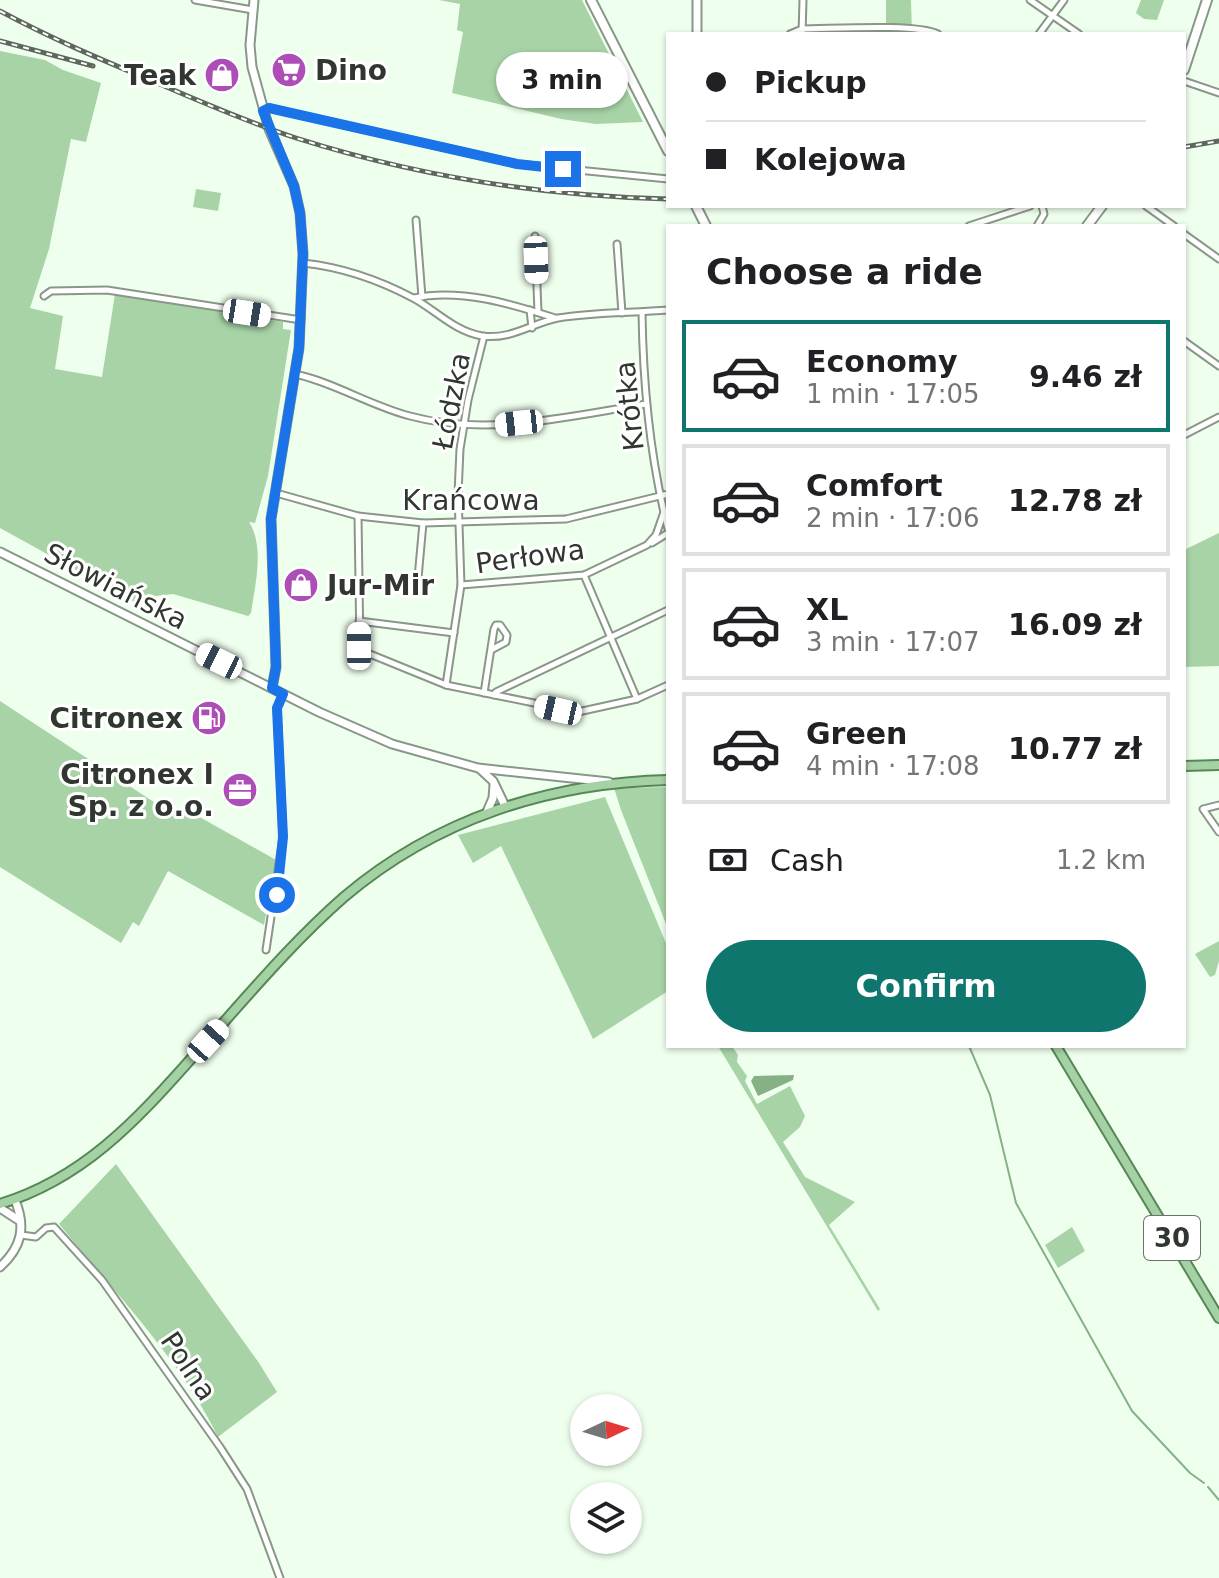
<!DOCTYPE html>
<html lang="en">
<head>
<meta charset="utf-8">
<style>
	body { margin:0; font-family:"DejaVu Sans",sans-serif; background:#f6f6f6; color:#202124; height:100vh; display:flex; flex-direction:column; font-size:30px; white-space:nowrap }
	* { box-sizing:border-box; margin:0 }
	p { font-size:26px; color:#757577 }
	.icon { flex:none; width:44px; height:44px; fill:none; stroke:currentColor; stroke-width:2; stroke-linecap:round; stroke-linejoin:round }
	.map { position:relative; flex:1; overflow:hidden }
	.side { position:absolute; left:666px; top:224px; width:520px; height:824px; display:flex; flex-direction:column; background:#fff; border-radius:0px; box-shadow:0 2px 6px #0004 }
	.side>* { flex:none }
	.hud { position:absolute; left:666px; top:32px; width:520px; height:176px; border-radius:0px; box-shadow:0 2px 6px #0004; display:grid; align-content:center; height:176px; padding:0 40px; background:#fff }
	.needle { width:52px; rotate:86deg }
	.buttons { position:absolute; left:570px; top:1394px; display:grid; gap:16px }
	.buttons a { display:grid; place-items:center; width:72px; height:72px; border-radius:50%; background:#fff; box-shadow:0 2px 6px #0004; font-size:40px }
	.end { position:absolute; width:36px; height:36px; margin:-18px; border:10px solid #1a73e8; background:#fff; box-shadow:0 0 0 4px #fff }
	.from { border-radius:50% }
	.bubble { position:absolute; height:56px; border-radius:28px; background:#fff; box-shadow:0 2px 6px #0004; font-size:26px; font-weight:600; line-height:56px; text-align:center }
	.car { position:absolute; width:24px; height:48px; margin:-24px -12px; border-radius:10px; box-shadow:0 0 6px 2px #0007; background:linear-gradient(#fff 24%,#345 0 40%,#fff 0 76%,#345 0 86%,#fff 0) }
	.hud b { display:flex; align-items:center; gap:28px; height:76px; font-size:30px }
	.hud b+b { border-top:2px solid #e0e0e0 }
	.hud i { width:20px; height:20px; background:#202124 }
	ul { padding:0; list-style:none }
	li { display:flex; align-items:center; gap:24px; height:112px; margin:0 16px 12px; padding:0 24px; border:4px solid #e0e0e0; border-radius:0px }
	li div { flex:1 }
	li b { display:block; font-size:30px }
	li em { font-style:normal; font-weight:600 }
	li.selected { border-color:#0f766e }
	li>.icon { width:72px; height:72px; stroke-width:1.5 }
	h2 { padding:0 40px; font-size:36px; line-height:96px }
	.pay { display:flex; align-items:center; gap:20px; height:88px; padding:0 40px; font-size:30px }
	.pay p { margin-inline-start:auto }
	.primary-button { display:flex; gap:16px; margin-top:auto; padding:16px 40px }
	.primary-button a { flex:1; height:92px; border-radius:48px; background:#0f766e; color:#fff; font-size:32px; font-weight:600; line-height:92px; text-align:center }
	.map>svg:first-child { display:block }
</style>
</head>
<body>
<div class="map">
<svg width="1219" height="1578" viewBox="0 0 1219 1578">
	<rect width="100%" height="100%" fill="#efffee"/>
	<g fill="#a8d3a7">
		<path d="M 439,0 L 582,0 L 643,122 L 596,124 L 561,119 L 452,93 L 463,32 L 457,30 L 460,4 Z"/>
		<path d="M 886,0 L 911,0 L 912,34 L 886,34 Z"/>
		<path d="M 1141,0 L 1164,0 L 1157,20 L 1144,19 L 1136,13 Z"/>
		<path d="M 0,51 L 45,60 L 63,70 L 101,83 L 86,142 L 71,139 L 49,249 L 30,308 L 63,316 L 55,369 L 102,377 L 115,294 L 283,322 L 283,329 L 291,330 L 268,476 L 255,523 L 249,522 C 265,547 255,585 251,613 L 248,616 L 173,594 L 139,598 L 136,603 L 0,528 Z"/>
		<path d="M 196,189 L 221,193 L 218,211 L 193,207 Z"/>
		<path d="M 1219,533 L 1219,666 L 1184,667 L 1184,550 Z"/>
		<path d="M 0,701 L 163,808 L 189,811 L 276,860 L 264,925 L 168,871 L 139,926 L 133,922 L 121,943 L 0,867 Z"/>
		<path d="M 668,787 L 668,929 L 621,810 L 614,788 Z"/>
		<path d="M 605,797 L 668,948 L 668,991 L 593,1039 L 501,846 L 473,863 L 458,835 Z"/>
		<path d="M 1219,941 L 1219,961 L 1215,975 L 1210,977 L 1195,954 Z"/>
		<path d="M 718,1046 L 732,1046 L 738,1055 L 737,1062 L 747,1076 L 745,1081 L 757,1104 L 790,1086 L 805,1116 L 800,1127 L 783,1142 L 805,1177 L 855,1202 L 829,1225 L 880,1309 L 878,1311 Z"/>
		<path d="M 116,1164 L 259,1363 L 277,1392 L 218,1437 C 182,1362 112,1289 59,1224 Z"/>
		<path d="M 1072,1227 L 1085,1251 L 1058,1268 L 1045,1245 Z"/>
	</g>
	<path fill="#86b185" d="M 794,1075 L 793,1080 L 758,1096 L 751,1081 L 754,1076 Z"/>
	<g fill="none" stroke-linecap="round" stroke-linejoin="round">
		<g stroke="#86b185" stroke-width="2">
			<path d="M 969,1046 L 990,1095 L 1016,1203 L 1132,1411 L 1190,1473 L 1204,1483"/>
			<path d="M 1208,1487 L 1219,1500"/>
		</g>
		<defs>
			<g id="minor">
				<path d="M 195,0 L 253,10"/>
				<path d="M 1030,0 L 1079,34"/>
				<path d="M 790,34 L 802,29 C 832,29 915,23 938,34"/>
				<path d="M 802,34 L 803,0"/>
				<path d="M 1039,34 L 1064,0"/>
				<path d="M 1184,81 L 1219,93"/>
				<path d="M 264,111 L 269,108 L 517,164 L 668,179"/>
				<path d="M 1146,206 L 1174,226"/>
				<path d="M 416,220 L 422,297"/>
				<path d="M 969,226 L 1030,206"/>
				<path d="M 1037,226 L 1044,214 L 1042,206"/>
				<path d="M 1184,234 L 1219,259"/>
				<path d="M 535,236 L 538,312"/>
				<path d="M 617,244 L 622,313"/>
				<path d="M 303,263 C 341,267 379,280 413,298 C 437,311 454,331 482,336 C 511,340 532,323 558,318 C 594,312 632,313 668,310"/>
				<path d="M 44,296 L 51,291 L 107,290 L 301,320"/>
				<path d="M 414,298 C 460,288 512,304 555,318"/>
				<path d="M 530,310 L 532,328"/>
				<path d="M 642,312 C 643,385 650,458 668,529"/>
				<path d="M 1184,341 L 1219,366"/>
				<path d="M 295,374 C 333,382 371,406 410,416 C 487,437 569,416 646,404"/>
				<path d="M 1184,435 L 1219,417"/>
				<path d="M 276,493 L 358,516 L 423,523 L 566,519 L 668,494"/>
				<path d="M 358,516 L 360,650 L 446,685 L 461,585 L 458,494 L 460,449 L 468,400 L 484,336"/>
				<path d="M 652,543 L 668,533"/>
				<path d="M 584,575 L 637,699"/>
				<path d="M 461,585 L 584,575 L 647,545 L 656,535 L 664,512"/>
				<path d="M 417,589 L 423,523"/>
				<path d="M 359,621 L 454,633"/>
				<path d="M 446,685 L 578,712 L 637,699 L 668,685"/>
				<path d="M 484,693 L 494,629 L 496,625 L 500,625 L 507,635 L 506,642 L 491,650"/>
				<path d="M 494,695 L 496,692 L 668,610"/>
				<path d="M 1219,805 L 1203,809 L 1219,832"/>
				<path d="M 266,950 L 283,837 L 277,708 L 283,694"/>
				<path d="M 21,1235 L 36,1237 L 46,1228 L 54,1227 L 102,1280 L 220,1447 L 247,1489 L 280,1578"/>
			</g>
			<g id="tertiary">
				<path d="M 254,0 L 250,45 L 252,67 L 269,129 L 294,186 L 300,213 L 303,254 L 299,348 L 271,519 L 276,667 L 272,688"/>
				<path d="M 697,34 L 697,0"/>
				<path d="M 0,552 L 319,712 L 392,744 L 478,768 L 609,782"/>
				<path d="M 480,769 L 493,781 L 505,806"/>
				<path d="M 487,812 L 493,798 L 494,785"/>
				<path d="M 0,1208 L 20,1221"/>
				<path d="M 0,1267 C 22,1247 26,1227 15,1200"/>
			</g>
			<g id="secondary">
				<path d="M 591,0 L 668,151"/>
				<path d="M 1184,70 L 1207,0"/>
				<path d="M 696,206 L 706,226"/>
				<path d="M 1087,226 L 1102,206"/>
			</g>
			<g id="primary">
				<path d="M 1184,766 L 1219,765"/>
				<path d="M 1056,1046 L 1219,1318"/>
				<path d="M 0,1204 C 82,1179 135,1122 190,1060 C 240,1005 288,946 344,897 C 436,819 548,783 668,780"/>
			</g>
		</defs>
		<use href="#minor" stroke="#899788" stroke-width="9"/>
		<use href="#tertiary" stroke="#899788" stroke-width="11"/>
		<use href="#secondary" stroke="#899788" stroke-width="12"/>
		<use href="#primary" stroke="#585" stroke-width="12"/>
		<use href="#minor" stroke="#fff" stroke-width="5"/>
		<use href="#tertiary" stroke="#fff" stroke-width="7"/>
		<use href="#secondary" stroke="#fff" stroke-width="8"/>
		<use href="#primary" stroke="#a5d2a5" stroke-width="8"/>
		<defs>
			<g id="rail">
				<path d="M 0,11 C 50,38 102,60 155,82 C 201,102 248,122 296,138 C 416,176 543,196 668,199"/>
				<path d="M 0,41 L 93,66"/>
				<path d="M 1184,147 L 1219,141"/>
			</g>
		</defs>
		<use href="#rail" stroke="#5e675e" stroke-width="5"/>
		<use href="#rail" stroke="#fff" stroke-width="2" stroke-dasharray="6" stroke-linecap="butt"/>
	</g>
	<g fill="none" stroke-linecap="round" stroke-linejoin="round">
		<path stroke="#1a73e8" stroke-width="10" d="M 277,895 L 283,837 L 277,708 L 283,694 L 272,688 L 276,667 L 271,519 L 299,348 L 303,254 L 300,213 L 294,186 L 263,111 L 269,108 L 517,164 L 563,169"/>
	</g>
	<defs>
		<symbol id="supermarket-disc" viewBox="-11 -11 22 22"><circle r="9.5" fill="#ad4eb6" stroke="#fff"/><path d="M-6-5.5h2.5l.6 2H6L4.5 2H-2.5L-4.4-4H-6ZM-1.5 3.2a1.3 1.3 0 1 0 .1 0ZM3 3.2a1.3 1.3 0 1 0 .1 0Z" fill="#fff"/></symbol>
		<symbol id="shop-disc" viewBox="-11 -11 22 22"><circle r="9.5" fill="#ad4eb6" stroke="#fff"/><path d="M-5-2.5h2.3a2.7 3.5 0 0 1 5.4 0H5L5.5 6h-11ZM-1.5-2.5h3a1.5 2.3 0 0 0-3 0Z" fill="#fff"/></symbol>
		<symbol id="fuel-disc" viewBox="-11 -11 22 22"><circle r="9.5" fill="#ad4eb6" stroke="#fff"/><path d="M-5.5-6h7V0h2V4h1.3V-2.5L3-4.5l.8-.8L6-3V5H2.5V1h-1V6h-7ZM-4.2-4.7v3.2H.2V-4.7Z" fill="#fff"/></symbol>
		<symbol id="office-disc" viewBox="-11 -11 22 22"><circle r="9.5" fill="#ad4eb6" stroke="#fff"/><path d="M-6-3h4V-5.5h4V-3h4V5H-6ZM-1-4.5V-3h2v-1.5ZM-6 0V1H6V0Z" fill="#fff"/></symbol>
	</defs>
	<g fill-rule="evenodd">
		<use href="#supermarket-disc" x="269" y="50" width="40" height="40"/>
		<use href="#shop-disc" x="202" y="55" width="40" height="40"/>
		<use href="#shop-disc" x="281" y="565" width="40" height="40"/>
		<use href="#fuel-disc" x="189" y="698" width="40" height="40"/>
		<use href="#office-disc" x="220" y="770" width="40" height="40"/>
	</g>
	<g text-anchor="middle" stroke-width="6" stroke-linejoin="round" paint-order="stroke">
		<rect fill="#fff" stroke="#6e726e" stroke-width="2" x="1144" y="1216" width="56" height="44" rx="6"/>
		<g font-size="26" font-weight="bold" fill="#303630">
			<text x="1172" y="1247">30</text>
		</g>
		<g font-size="28" font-weight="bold" fill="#303630" stroke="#fff" text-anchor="end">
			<text x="315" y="80" text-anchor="start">Dino</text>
			<text x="196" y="85">Teak</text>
			<text x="327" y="595" text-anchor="start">Jur-Mir</text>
			<text x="183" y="728">Citronex</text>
			<text x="214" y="784">Citronex I<tspan x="214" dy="32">Sp. z o.o.</tspan></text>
		</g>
		<g font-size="28" fill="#303630" stroke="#fff">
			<text transform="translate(451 401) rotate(-79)" y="10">Łódzka</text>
			<text transform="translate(629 406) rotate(-96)" y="10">Krótka</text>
			<text x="471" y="510">Krańcowa</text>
			<text transform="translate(530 556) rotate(-8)" y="10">Perłowa</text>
			<text transform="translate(116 586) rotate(27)" y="10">Słowiańska</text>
			<text transform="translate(189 1366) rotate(56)" y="10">Polna</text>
		</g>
	</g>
</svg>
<div class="buttons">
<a><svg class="needle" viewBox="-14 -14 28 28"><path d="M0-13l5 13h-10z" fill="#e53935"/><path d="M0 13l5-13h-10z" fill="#757577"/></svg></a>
<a><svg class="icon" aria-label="layers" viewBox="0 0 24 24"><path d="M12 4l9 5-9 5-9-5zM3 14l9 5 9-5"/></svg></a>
</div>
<i class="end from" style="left:277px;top:895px"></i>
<i class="end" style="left:563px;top:169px"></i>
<div class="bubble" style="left:496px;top:52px;width:132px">3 min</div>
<i class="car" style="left:536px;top:260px;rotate:178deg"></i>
<i class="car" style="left:247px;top:313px;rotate:99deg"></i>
<i class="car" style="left:519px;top:423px;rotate:264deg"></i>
<i class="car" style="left:359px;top:646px;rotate:0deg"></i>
<i class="car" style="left:219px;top:661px;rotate:296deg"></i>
<i class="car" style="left:558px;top:710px;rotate:283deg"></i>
<i class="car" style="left:208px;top:1041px;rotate:42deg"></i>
<div class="hud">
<b><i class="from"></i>Pickup</b>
<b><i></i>Kolejowa</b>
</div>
<section class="side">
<h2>Choose a ride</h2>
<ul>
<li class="selected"><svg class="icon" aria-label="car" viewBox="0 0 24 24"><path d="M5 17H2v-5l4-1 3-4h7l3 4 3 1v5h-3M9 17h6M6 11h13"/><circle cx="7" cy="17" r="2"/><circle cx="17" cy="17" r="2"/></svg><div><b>Economy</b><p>1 min · 17:05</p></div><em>9.46 zł</em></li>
<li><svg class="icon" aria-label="car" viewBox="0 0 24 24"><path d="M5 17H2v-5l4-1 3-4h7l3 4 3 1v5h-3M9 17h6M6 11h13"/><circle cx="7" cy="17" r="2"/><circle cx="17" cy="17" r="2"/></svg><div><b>Comfort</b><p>2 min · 17:06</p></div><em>12.78 zł</em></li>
<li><svg class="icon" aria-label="car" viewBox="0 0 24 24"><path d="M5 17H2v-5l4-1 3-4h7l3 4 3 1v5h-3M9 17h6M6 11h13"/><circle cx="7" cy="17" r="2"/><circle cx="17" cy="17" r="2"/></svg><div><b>XL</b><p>3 min · 17:07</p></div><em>16.09 zł</em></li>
<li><svg class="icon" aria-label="car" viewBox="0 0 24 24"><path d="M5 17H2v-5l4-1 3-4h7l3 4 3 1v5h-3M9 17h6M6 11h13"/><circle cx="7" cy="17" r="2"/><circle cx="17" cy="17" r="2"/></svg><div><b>Green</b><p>4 min · 17:08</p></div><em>10.77 zł</em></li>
</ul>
<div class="pay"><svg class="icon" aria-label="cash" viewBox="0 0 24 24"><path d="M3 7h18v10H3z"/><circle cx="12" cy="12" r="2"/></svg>Cash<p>1.2 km</p></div>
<div class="primary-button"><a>Confirm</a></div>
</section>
</div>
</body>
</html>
